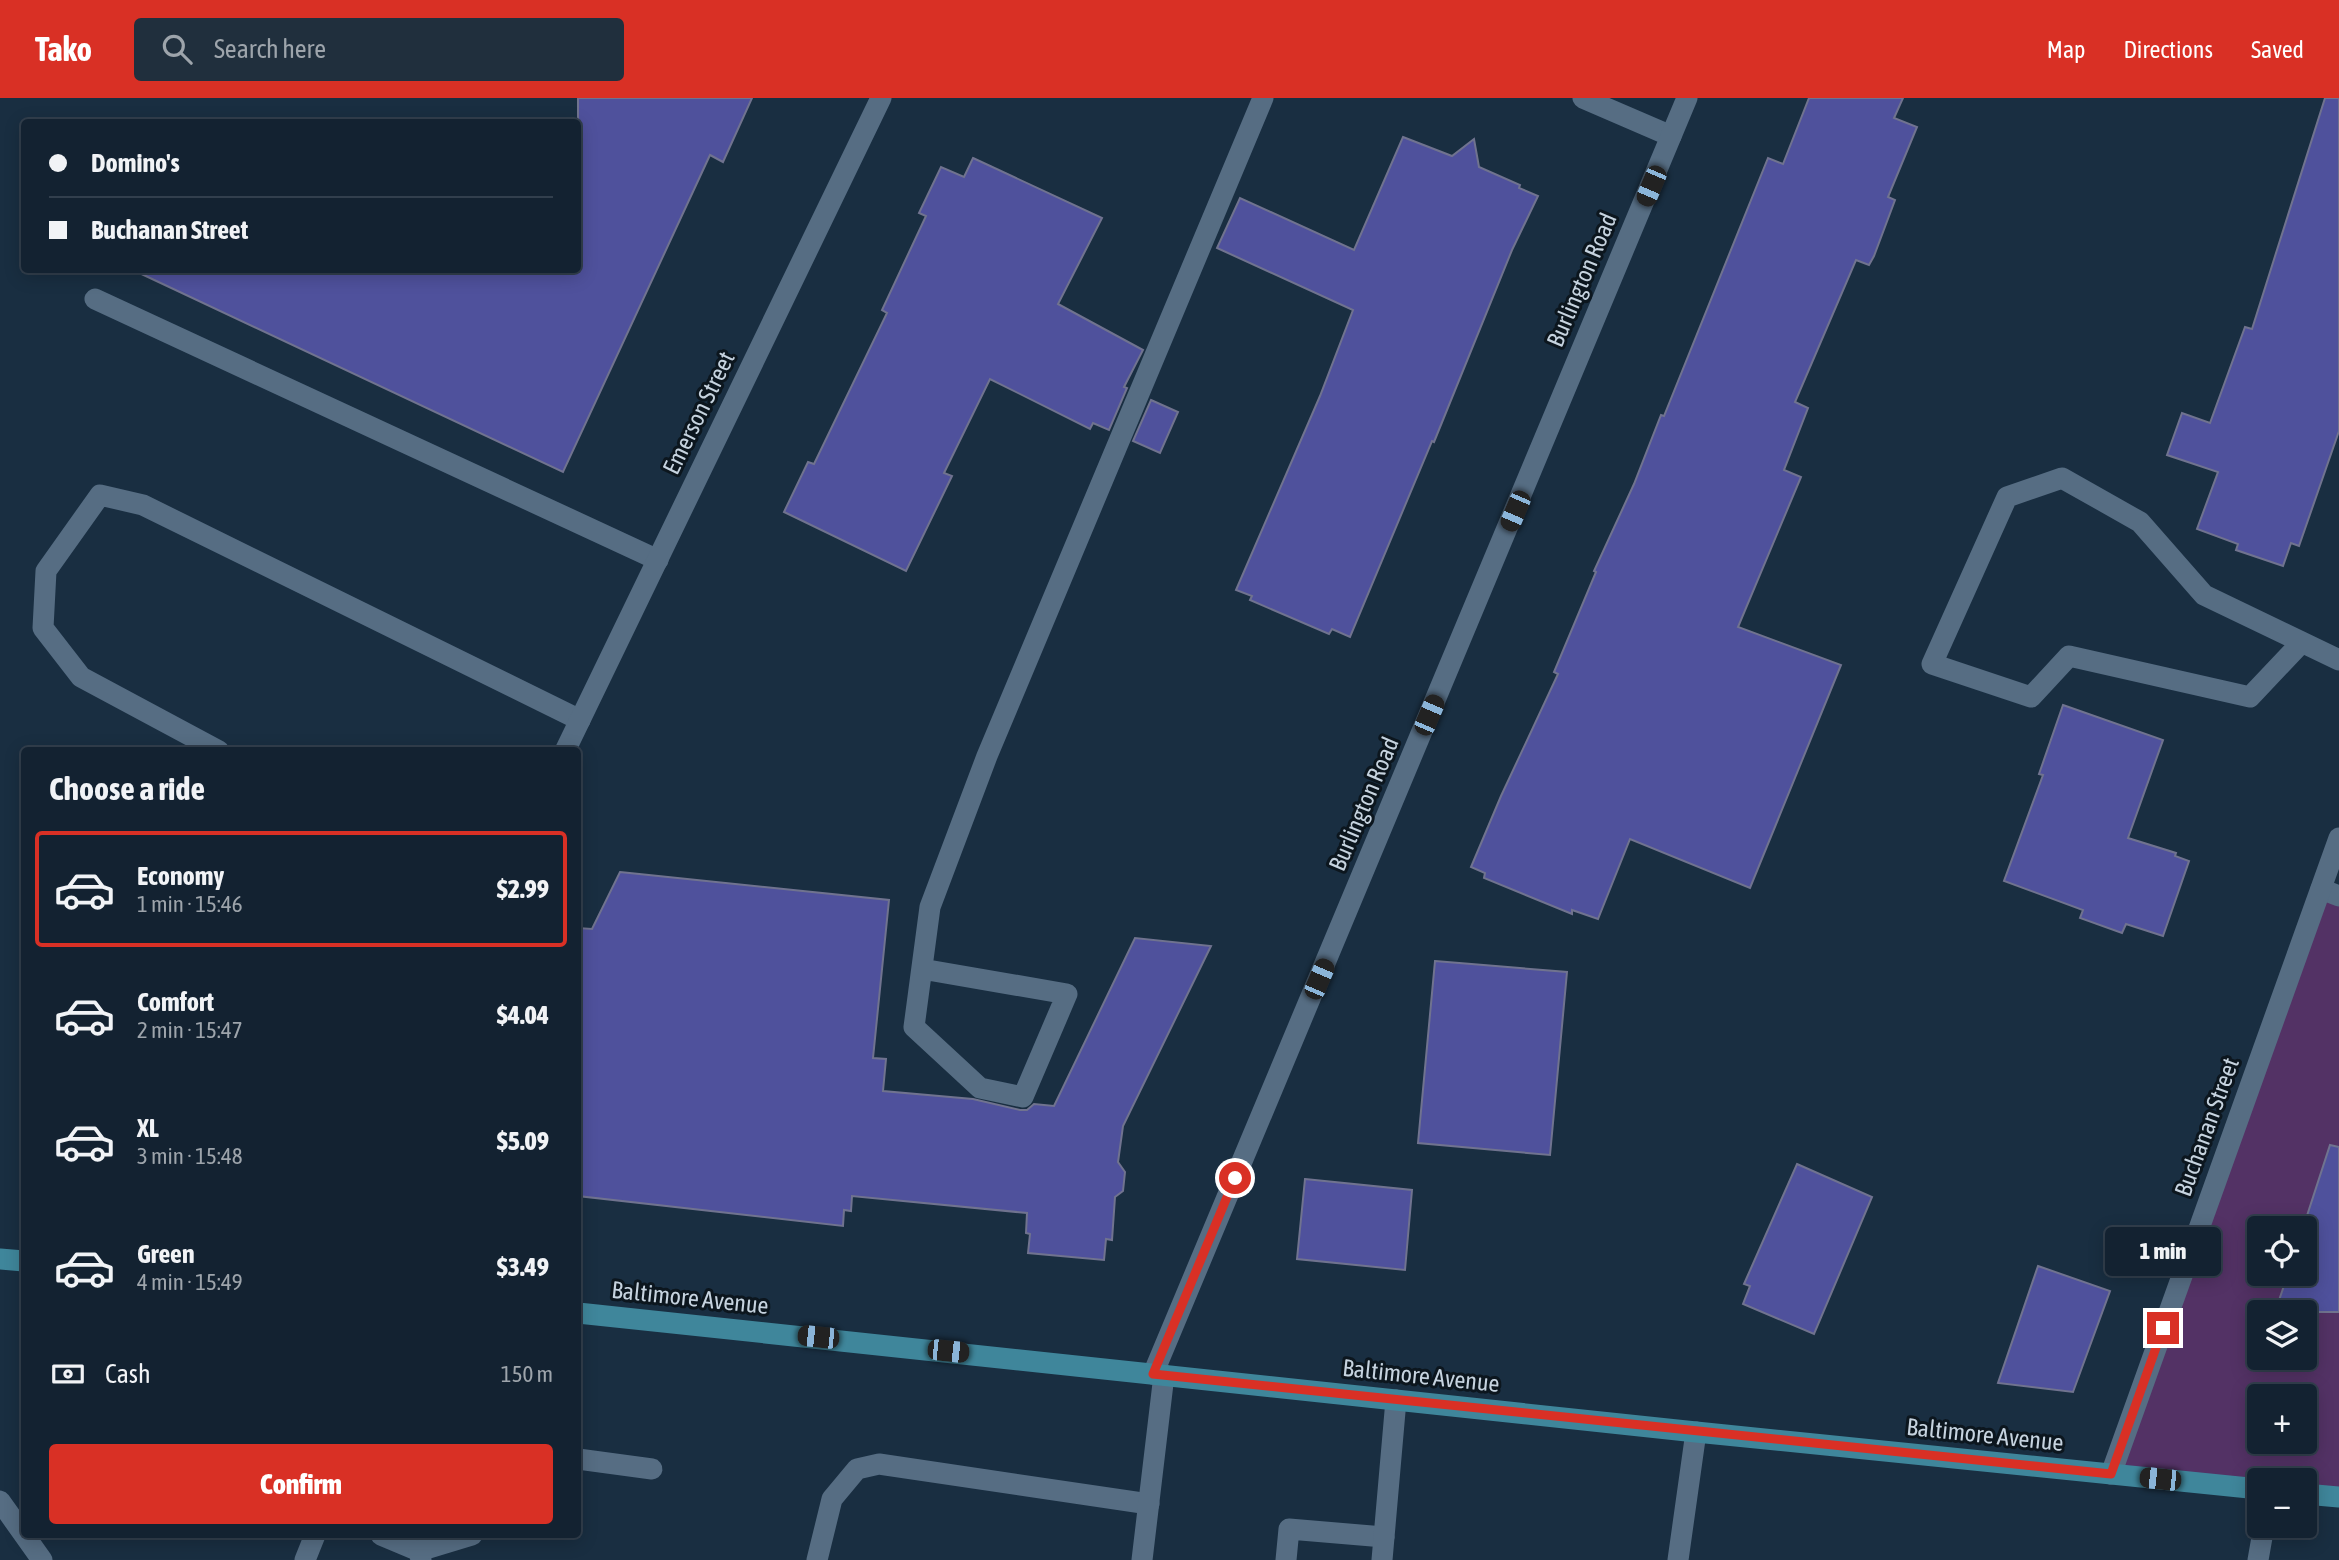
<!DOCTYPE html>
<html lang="en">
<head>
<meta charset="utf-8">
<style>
	body { margin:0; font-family:"Asap Condensed",sans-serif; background:#202f3d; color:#f1f3f6; height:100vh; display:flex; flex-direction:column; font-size:26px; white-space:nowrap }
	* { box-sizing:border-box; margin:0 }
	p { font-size:23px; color:#9da4ab }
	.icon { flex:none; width:38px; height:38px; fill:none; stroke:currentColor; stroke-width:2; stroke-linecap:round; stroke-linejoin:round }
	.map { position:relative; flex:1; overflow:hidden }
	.sheet { position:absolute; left:21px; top:649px; width:560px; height:791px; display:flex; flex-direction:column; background:#132231; border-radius:7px; box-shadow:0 4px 18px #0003,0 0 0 2px #323f4d }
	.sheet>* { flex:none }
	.banner { position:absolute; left:21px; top:21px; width:560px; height:154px; border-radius:7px; box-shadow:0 4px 18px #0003,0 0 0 2px #323f4d; display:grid; align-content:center; height:154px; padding:0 28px; background:#132231 }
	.controls { position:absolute; left:2247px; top:1118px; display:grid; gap:14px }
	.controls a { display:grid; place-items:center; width:70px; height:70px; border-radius:7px; background:#132231; box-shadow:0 4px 18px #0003,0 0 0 2px #323f4d; font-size:35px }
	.end { position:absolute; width:32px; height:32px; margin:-16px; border:9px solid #d93025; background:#fff; box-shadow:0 0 0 4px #fff }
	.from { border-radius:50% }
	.bubble { position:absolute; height:49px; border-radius:7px; background:#132231; box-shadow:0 4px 18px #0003,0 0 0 2px #323f4d; font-size:23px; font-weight:800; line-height:49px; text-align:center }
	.car { position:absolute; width:21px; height:42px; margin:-21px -10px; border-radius:9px; box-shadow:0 0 5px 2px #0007; background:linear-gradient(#222 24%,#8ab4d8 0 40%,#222 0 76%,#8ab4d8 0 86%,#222 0) }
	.banner b { display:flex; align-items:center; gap:24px; height:66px; font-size:26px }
	.banner b+b { border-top:2px solid #323f4d }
	.banner i { width:18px; height:18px; background:#f1f3f6 }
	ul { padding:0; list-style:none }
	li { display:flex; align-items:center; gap:21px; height:116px; margin:0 14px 10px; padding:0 14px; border:4px solid transparent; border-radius:7px }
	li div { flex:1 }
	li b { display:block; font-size:26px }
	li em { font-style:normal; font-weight:800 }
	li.on { border-color:#d93025 }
	li>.icon { width:63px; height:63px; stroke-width:1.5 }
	h2 { padding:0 28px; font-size:32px; line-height:84px }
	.pay { display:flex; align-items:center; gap:18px; height:77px; padding:0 28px; font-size:26px }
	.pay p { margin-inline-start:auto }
	.action { display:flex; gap:14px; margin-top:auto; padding:14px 28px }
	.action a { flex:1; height:80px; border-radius:7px; background:#d93025; color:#fff; font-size:28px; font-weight:800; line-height:80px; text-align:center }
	header { display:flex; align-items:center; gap:42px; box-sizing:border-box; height:98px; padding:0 35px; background:#d93025; color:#fff }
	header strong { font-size:33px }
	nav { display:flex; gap:38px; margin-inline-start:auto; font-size:24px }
	.search { width:490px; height:63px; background:#202f3d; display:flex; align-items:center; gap:18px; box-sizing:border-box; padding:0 24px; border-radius:7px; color:#9da4ab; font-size:26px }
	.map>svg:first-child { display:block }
</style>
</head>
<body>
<header>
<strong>Tako</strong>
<div class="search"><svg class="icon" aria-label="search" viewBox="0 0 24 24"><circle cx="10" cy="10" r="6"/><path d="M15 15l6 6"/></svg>Search here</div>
<nav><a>Map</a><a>Directions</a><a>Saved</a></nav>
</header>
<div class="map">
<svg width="2339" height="1462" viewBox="0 0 2339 1462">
	<rect width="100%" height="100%" fill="#192e41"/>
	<path fill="#533265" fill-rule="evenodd" d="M 2321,791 L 2339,798 L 2339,1399 L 2305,1396 L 2305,1382 L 2111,1376 ZM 2259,1130 L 2305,1130 L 2305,1176 L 2259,1176 ZM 2259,1214 L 2305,1214 L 2305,1260 L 2259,1260 ZM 2259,1298 L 2305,1298 L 2305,1344 L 2259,1344 Z"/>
	<g fill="#4f519c" stroke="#70738f" stroke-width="2">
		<path d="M 578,0 L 752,0 L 723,64 L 710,57 L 563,374 L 133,172 L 578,172 Z"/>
		<path d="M 1809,0 L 1903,0 L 1894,20 L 1917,29 L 1888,99 L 1895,102 L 1874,158 L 1869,167 L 1856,162 L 1795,304 L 1808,310 L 1784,372 L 1801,379 L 1738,529 L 1841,567 L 1750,790 L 1630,741 L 1598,821 L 1572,812 L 1572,816 L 1484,780 L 1485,775 L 1471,769 L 1501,698 L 1558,576 L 1554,574 L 1596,474 L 1594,473 L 1634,386 L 1661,317 L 1664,318 L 1768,60 L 1783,66 Z"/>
		<path d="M 2325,0 L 2339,0 L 2339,333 L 2299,448 L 2291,445 L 2283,468 L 2236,452 L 2238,446 L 2197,431 L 2218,374 L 2167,357 L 2182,315 L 2210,325 L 2245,229 L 2252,231 Z"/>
		<path d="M 1403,39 L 1452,58 L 1474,41 L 1479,69 L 1520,87 L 1519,90 L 1538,98 L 1512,152 L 1434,344 L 1432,343 L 1350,539 L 1332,531 L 1329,536 L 1250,502 L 1252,498 L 1236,492 L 1320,298 L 1353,212 L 1217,150 L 1240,100 L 1354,152 Z"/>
		<path d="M 973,60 L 1102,120 L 1058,206 L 1143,252 L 1124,289 L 1127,290 L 1109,332 L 1093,325 L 1090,331 L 990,281 L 944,375 L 952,378 L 906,473 L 784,414 L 808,364 L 814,366 L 887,215 L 882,212 L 926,118 L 919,115 L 941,69 L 964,79 Z"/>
		<path d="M 1151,302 L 1178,314 L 1160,355 L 1133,343 Z"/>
		<path d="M 2063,607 L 2163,642 L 2128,740 L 2176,755 L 2175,758 L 2189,763 L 2163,838 L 2126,826 L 2122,835 L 2080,820 L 2083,812 L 2004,783 L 2043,677 L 2039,676 Z"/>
		<path d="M 620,774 L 889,802 L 873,960 L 886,961 L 883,993 L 973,1001 L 1020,1012 L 1027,1012 L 1034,1006 L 1054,1008 L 1135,840 L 1211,848 L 1123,1028 L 1118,1064 L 1125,1074 L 1123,1093 L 1115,1099 L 1112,1142 L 1106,1141 L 1104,1162 L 1028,1155 L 1030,1136 L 1026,1135 L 1027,1115 L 852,1098 L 851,1113 L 844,1112 L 843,1128 L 578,1098 L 578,830 L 592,831 Z"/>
		<path d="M 1435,863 L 1567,874 L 1550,1057 L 1418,1045 Z"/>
		<path d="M 2330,1047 L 2339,1049 L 2339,1214 L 2275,1214 L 2288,1176 L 2305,1176 L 2305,1130 L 2303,1130 Z"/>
		<path d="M 1797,1066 L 1872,1099 L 1814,1236 L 1743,1206 L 1750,1188 L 1744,1186 Z"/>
		<path d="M 1305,1081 L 1412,1092 L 1405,1172 L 1297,1161 Z"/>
		<path d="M 2038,1168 L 2110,1193 L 2073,1294 L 1998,1285 Z"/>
	</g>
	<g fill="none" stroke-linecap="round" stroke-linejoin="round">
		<g stroke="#566d83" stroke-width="21">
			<path d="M 95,201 L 658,462"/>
			<path d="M 2302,544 L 2250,599 L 2069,558 L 2031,599 L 1932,566 L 2007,399 L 2062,380 L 2140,424 L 2204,497 L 2339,562"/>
			<path d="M 219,653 L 81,579 L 43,530 L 46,473 L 100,397 L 143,407 L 580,622"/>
			<path d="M 2321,791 L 2339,798"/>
			<path d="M 922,871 L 1067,896 L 1023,999 L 980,990 L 914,929 L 930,809 L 987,658 L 1263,0"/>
			<path d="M 578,1361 L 652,1371"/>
			<path d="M 0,1403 L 42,1462"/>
			<path d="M 381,1437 L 419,1453 L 421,1462"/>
			<path d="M 419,1453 L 472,1437"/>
			<path d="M 817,1462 L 832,1401 L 857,1371 L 879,1366 L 1149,1406"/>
			<path d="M 1142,1462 L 1164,1277"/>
			<path d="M 1286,1462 L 1289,1431 L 1384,1439"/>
			<path d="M 1382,1462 L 1396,1302"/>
			<path d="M 1678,1462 L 1696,1334"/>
			<path d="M 2258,1462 L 2264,1428"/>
		</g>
		<g stroke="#566d83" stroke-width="21">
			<path d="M 1583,0 L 1671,38"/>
			<path d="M 565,653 L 881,0"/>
			<path d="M 1153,1276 L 1687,0"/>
			<path d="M 2111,1376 L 2339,740"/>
			<path d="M 305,1462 L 315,1437"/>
		</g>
		<g stroke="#3f869b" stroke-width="21">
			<path d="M 0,1161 L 24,1163"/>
			<path d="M 578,1215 L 1696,1334 L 2259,1391"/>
			<path d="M 2305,1396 L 2339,1399"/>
		</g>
	</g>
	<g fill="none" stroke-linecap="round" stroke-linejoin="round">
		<path stroke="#d93025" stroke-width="9" d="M 1235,1080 L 1153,1276 L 2111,1376 L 2163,1230"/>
	</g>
	<g text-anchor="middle" stroke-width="6" stroke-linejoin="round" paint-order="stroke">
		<g font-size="24" fill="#c6d3df" stroke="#0c161e">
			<text transform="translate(1582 182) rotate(-67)" y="8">Burlington Road</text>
			<text transform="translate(699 315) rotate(-64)" y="8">Emerson Street</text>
			<text transform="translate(1364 706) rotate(-67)" y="8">Burlington Road</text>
			<text transform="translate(2207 1029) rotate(-70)" y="8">Buchanan Street</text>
			<text transform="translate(690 1200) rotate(6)" y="8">Baltimore Avenue</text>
			<text transform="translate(1421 1278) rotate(6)" y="8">Baltimore Avenue</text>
			<text transform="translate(1985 1337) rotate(6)" y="8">Baltimore Avenue</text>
		</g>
	</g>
</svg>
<div class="controls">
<a><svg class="icon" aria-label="locate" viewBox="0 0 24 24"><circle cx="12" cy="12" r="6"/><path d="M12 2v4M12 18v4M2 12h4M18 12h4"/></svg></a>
<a><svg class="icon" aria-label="layers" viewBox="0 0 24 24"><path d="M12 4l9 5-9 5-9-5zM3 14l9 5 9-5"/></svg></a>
<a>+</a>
<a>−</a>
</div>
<i class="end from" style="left:1235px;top:1080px"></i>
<i class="end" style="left:2163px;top:1230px"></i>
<div class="bubble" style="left:2105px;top:1129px;width:116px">1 min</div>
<i class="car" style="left:1651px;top:88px;rotate:203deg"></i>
<i class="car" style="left:1515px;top:413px;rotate:203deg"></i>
<i class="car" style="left:1429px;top:617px;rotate:23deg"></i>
<i class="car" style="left:1319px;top:881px;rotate:23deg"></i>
<i class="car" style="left:818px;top:1239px;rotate:276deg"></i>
<i class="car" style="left:948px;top:1253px;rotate:96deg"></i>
<i class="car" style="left:2160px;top:1381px;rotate:276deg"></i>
<div class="banner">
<b><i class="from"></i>Domino's</b>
<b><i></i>Buchanan Street</b>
</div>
<section class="sheet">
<h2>Choose a ride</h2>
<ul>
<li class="on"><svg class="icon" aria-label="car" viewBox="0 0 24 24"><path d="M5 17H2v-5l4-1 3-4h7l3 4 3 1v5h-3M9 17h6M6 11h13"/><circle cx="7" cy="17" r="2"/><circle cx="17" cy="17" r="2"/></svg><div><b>Economy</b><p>1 min · 15:46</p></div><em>$2.99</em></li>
<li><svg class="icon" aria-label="car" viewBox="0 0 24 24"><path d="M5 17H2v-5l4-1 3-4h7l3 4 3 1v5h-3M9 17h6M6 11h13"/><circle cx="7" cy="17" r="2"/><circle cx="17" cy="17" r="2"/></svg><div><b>Comfort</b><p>2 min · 15:47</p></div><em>$4.04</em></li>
<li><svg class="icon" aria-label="car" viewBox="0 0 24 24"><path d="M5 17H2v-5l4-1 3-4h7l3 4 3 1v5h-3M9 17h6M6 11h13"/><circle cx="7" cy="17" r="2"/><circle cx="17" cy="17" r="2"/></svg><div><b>XL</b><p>3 min · 15:48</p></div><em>$5.09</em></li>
<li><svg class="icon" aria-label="car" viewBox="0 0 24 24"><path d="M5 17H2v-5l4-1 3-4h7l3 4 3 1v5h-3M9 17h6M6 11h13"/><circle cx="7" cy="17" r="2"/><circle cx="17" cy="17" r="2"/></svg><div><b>Green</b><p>4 min · 15:49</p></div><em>$3.49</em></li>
</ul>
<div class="pay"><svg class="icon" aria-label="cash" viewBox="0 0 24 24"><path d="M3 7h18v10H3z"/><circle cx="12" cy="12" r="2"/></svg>Cash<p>150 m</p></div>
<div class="action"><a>Confirm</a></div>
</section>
</div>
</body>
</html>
